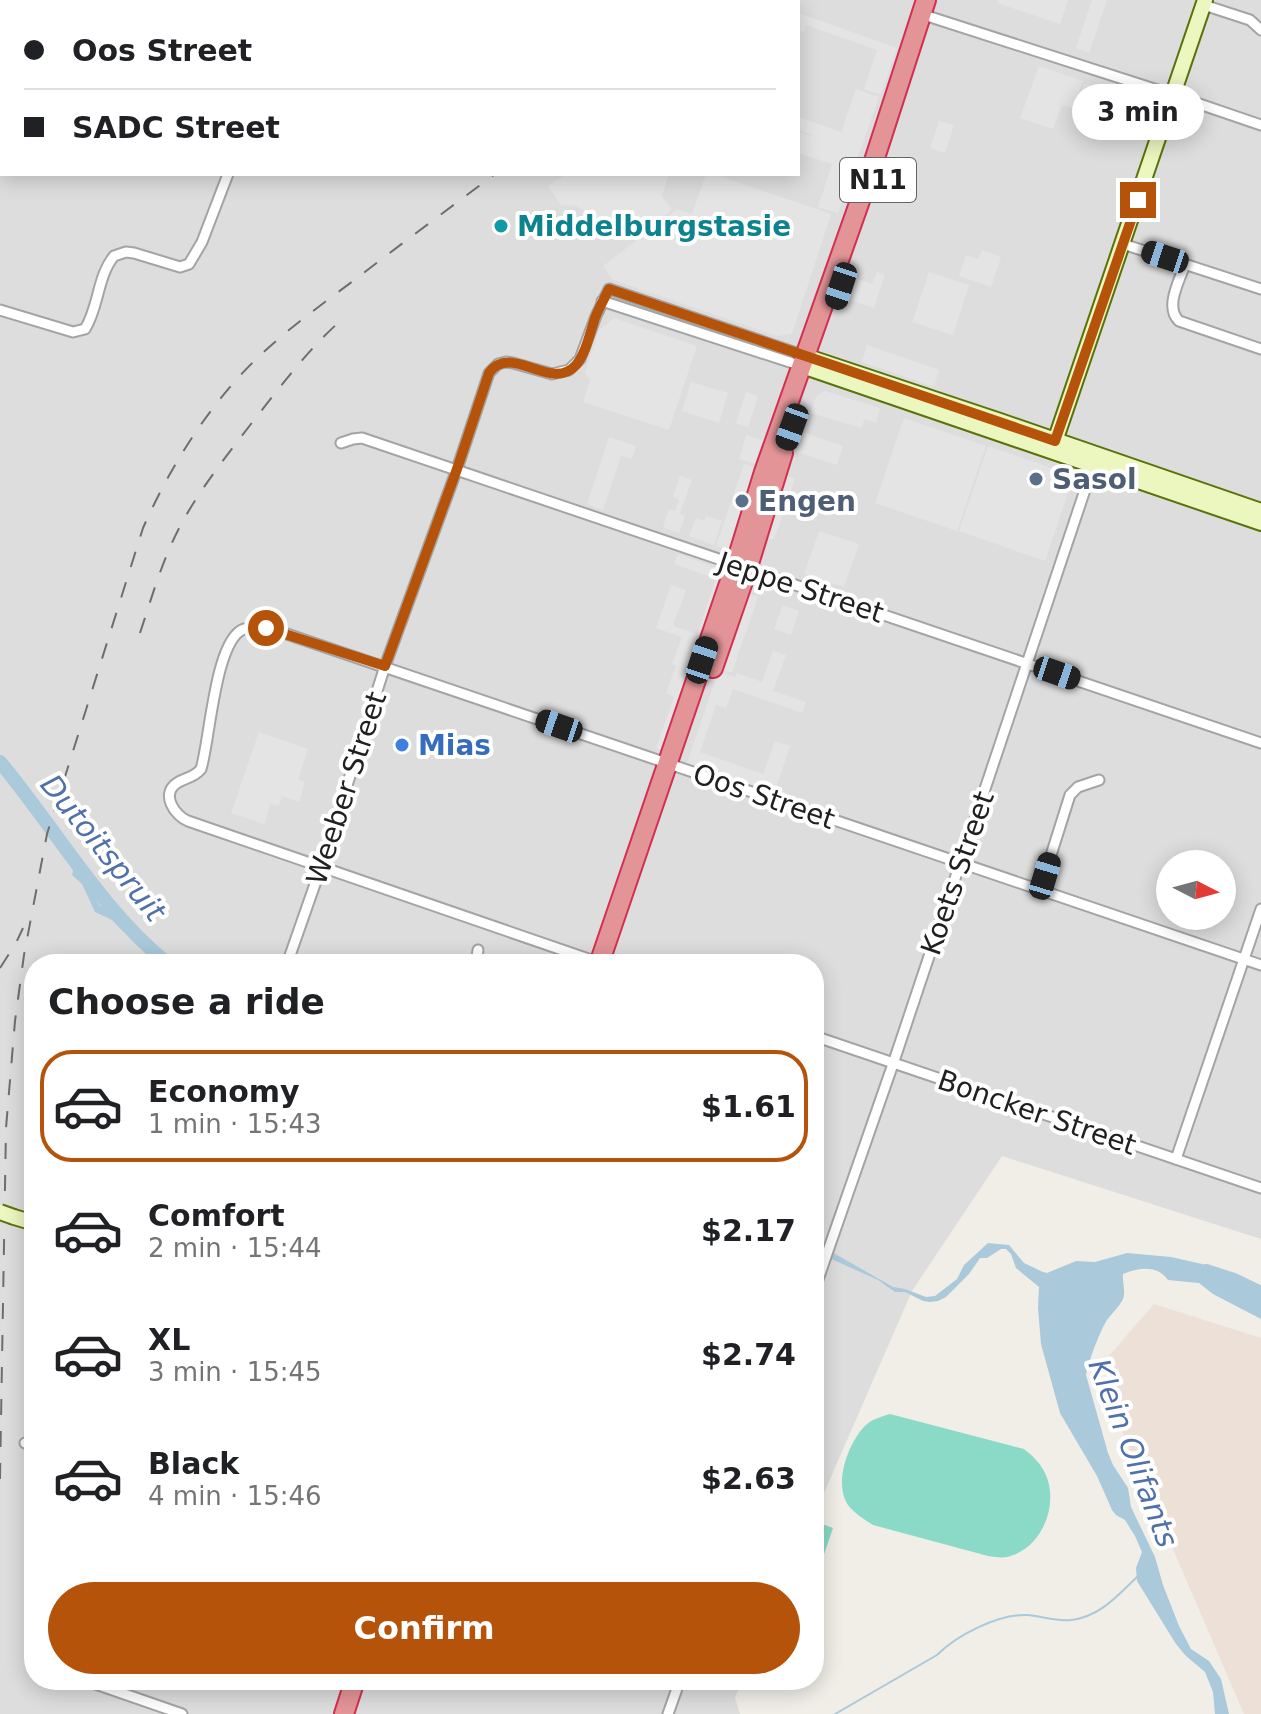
<!DOCTYPE html>
<html lang="en">
<head>
<meta charset="utf-8">
<style>
	body { margin:0; font-family:"DejaVu Sans",sans-serif; background:#f6f6f6; color:#202124; height:100vh; display:flex; flex-direction:column; font-size:30px; white-space:nowrap }
	* { box-sizing:border-box; margin:0 }
	p { font-size:26px; color:#757577 }
	.icon { flex:none; width:44px; height:44px; fill:none; stroke:currentColor; stroke-width:2; stroke-linecap:round; stroke-linejoin:round }
	.map { position:relative; flex:1; overflow:hidden }
	.panel { position:absolute; left:24px; top:954px; width:800px; height:736px; display:flex; flex-direction:column; background:#fff; border-radius:32px; box-shadow:0 4px 20px #0003 }
	.panel>* { flex:none }
	.top-card { position:absolute; left:0px; top:0px; width:800px; height:176px; box-shadow:0 4px 20px #0003; display:grid; align-content:center; height:176px; padding:0 24px; background:#fff }
	.needle { width:52px; rotate:96deg }
	.tools { position:absolute; left:1156px; top:850px; display:grid; gap:16px }
	.tools a { display:grid; place-items:center; width:80px; height:80px; border-radius:50%; background:#fff; box-shadow:0 4px 20px #0003; font-size:40px }
	.end { position:absolute; width:36px; height:36px; margin:-18px; border:10px solid #b45309; background:#fff; box-shadow:0 0 0 4px #fff }
	.from { border-radius:50% }
	.bubble { position:absolute; height:56px; border-radius:28px; background:#fff; box-shadow:0 4px 20px #0003; font-size:26px; font-weight:600; line-height:56px; text-align:center }
	.car { position:absolute; width:24px; height:48px; margin:-24px -12px; border-radius:10px; box-shadow:0 0 6px 2px #0007; background:linear-gradient(#222 24%,#8ab4d8 0 40%,#222 0 76%,#8ab4d8 0 86%,#222 0) }
	.top-card b { display:flex; align-items:center; gap:28px; height:76px; font-size:30px }
	.top-card b+b { border-top:2px solid #e0e0e0 }
	.top-card i { width:20px; height:20px; background:#202124 }
	ul { padding:0; list-style:none }
	li { display:flex; align-items:center; gap:24px; height:112px; margin:0 16px 12px; padding:0 8px; border:4px solid transparent; border-radius:32px }
	li div { flex:1 }
	li b { display:block; font-size:30px }
	li em { font-style:normal; font-weight:600 }
	li.on { border-color:#b45309 }
	li>.icon { width:72px; height:72px; stroke-width:1.5 }
	h2 { padding:0 24px; font-size:36px; line-height:96px }
	.primary-button { display:flex; gap:16px; margin-top:auto; padding:16px 24px }
	.primary-button a { flex:1; height:92px; border-radius:48px; background:#b45309; color:#fff; font-size:32px; font-weight:600; line-height:92px; text-align:center }
	.map>svg:first-child { display:block }
</style>
</head>
<body>
<div class="map">
<svg width="1261" height="1714" viewBox="0 0 1261 1714">
	<rect width="100%" height="100%" fill="#f0eee7"/>
	<path fill="#dedddd" fill-rule="evenodd" d="M 0,0 L 1261,0 L 1261,1239 L 1002,1156 L 912,1291 L 814,1516 L 814,964 L 34,964 L 34,1680 L 742,1680 L 735,1698 L 740,1714 L 0,1714 ZM 2,2 L 798,2 L 798,174 L 2,174 ZM 1170,864 L 1222,864 L 1222,916 L 1170,916 Z"/>
	<path fill="#ede0d7" d="M 1154,1304 L 1261,1338 L 1261,1714 L 1244,1714 L 1117,1419 L 1109,1356 Z"/>
	<g fill="#8adac7">
		<path d="M 890,1414 L 1024,1449 C 1033,1456 1040,1463 1045,1473 C 1060,1504 1042,1549 1007,1557 C 1001,1558 995,1557 988,1556 L 873,1525 C 865,1520 854,1513 848,1505 C 833,1483 849,1440 867,1424 C 873,1419 883,1416 890,1414 Z"/>
		<path d="M 814,1521 L 833,1528 L 819,1569 L 814,1567 Z"/>
	</g>
	<g fill="#e4e4e4">
		<path d="M 998,0 L 1068,0 L 1060,24 L 997,3 Z"/>
		<path d="M 1092,0 L 1107,0 L 1089,53 L 1076,48 Z"/>
		<path d="M 798,13 L 897,48 L 881,95 L 864,89 L 877,50 L 806,25 L 804,32 L 798,30 Z"/>
		<path d="M 1039,66 L 1083,81 L 1073,108 L 1062,105 L 1053,129 L 1020,118 Z"/>
		<path d="M 1084,83 L 1098,88 L 1087,119 L 1074,114 Z"/>
		<path d="M 856,89 L 879,97 L 838,213 L 818,207 L 832,164 L 798,153 L 798,132 L 823,139 L 798,130 L 798,117 L 841,132 Z"/>
		<path d="M 939,121 L 954,125 L 945,153 L 930,148 Z"/>
		<path d="M 566,174 L 669,174 L 662,196 L 672,210 L 640,234 L 624,212 L 604,226 L 598,218 L 576,206 L 561,205 L 548,186 Z"/>
		<path d="M 706,174 L 713,174 L 831,214 L 792,334 L 777,336 L 613,280 L 603,266 L 677,209 L 692,214 Z"/>
		<path d="M 982,250 L 1001,257 L 991,287 L 959,276 L 966,255 L 978,259 Z"/>
		<path d="M 877,272 L 885,275 L 874,308 L 844,298 L 852,277 L 872,284 Z"/>
		<path d="M 929,272 L 969,285 L 953,335 L 912,322 Z"/>
		<path d="M 614,318 L 697,346 L 669,430 L 583,402 L 590,381 L 585,373 L 599,330 Z"/>
		<path d="M 867,345 L 939,370 L 934,387 L 862,362 Z"/>
		<path d="M 691,382 L 728,393 L 719,423 L 682,411 Z"/>
		<path d="M 825,391 L 880,408 L 876,423 L 865,419 L 861,428 L 811,413 L 816,396 Z"/>
		<path d="M 746,392 L 758,396 L 748,427 L 736,423 Z"/>
		<path d="M 904,418 L 986,446 L 957,531 L 875,503 Z"/>
		<path d="M 802,432 L 843,446 L 837,465 L 796,452 Z"/>
		<path d="M 746,435 L 766,441 L 759,465 L 739,459 Z"/>
		<path d="M 609,437 L 636,446 L 632,459 L 621,456 L 603,510 L 587,504 Z"/>
		<path d="M 988,446 L 1065,473 L 1070,487 L 1045,561 L 959,531 Z"/>
		<path d="M 744,464 L 760,469 L 734,546 L 729,550 L 716,546 Z"/>
		<path d="M 784,475 L 795,479 L 774,540 L 763,537 Z"/>
		<path d="M 680,476 L 692,480 L 680,513 L 685,516 L 679,533 L 663,527 L 669,509 L 675,511 L 679,500 L 673,497 Z"/>
		<path d="M 706,516 L 722,521 L 714,545 L 689,536 L 696,518 L 704,521 Z"/>
		<path d="M 819,531 L 859,544 L 844,587 L 804,574 Z"/>
		<path d="M 678,554 L 726,571 L 668,752 L 656,748 L 674,697 L 666,693 L 676,666 L 672,664 L 682,637 L 656,628 L 671,585 L 686,590 L 673,626 L 697,634 L 716,579 L 674,564 Z"/>
		<path d="M 747,593 L 758,597 L 732,673 L 720,669 Z"/>
		<path d="M 783,605 L 799,611 L 791,635 L 774,629 Z"/>
		<path d="M 773,651 L 786,655 L 773,691 L 806,702 L 802,713 L 733,689 L 726,708 L 716,705 L 700,752 L 763,774 L 775,741 L 790,746 L 773,797 L 691,769 L 687,763 L 718,672 L 735,677 L 737,673 L 762,682 Z"/>
		<path d="M 259,732 L 308,749 L 298,779 L 305,782 L 299,802 L 282,796 L 279,806 L 271,804 L 264,824 L 231,813 Z"/>
	</g>
	<g fill="#aac9db">
		<path d="M 74,867 L 90,888 L 99,905 L 171,964 L 165,964 L 124,932 L 112,920 L 95,912 L 82,884 L 72,875 Z"/>
		<path d="M 988,1243 L 1009,1245 L 1024,1263 L 1043,1272 L 1047,1273 L 1076,1261 L 1095,1262 L 1127,1253 L 1171,1257 L 1202,1264 L 1220,1273 C 1228,1290 1247,1290 1261,1299 L 1261,1319 L 1213,1294 L 1199,1283 L 1168,1280 C 1158,1265 1139,1267 1123,1274 C 1122,1282 1126,1291 1123,1299 C 1119,1307 1112,1313 1107,1320 C 1099,1333 1089,1360 1086,1375 L 1108,1453 L 1113,1465 L 1128,1488 L 1131,1507 L 1155,1557 L 1163,1585 L 1179,1626 L 1191,1649 L 1209,1661 L 1221,1679 L 1229,1714 L 1215,1714 L 1213,1692 L 1205,1672 L 1186,1656 L 1176,1644 L 1137,1581 L 1136,1568 L 1142,1552 L 1135,1536 L 1125,1520 L 1116,1515 L 1112,1510 L 1097,1476 L 1060,1413 L 1041,1344 L 1038,1308 L 1039,1287 L 1016,1268 L 1011,1254 L 1006,1249 L 1001,1249 L 987,1258 L 980,1258 L 969,1274 L 946,1297 L 938,1301 L 930,1302 L 923,1301 L 905,1292 L 895,1292 L 878,1280 L 827,1257 L 830,1251 L 893,1287 L 905,1289 L 926,1297 L 935,1296 L 957,1279 L 964,1265 Z"/>
	</g>
	<g fill="none" stroke-linecap="round" stroke-linejoin="round">
		<path stroke="#aac9db" stroke-width="2" d="M 835,1714 L 937,1655 C 957,1635 998,1614 1027,1615 C 1041,1616 1057,1622 1071,1620 C 1100,1617 1118,1595 1138,1576"/>
		<g stroke="#aac9db" stroke-width="14">
			<path d="M 0,762 C 56,829 100,909 168,964"/>
			<path d="M 1206,1271 L 1234,1280 L 1261,1293"/>
		</g>
		<defs>
			<g id="street">
				<path d="M 287,2 L 287,0"/>
				<path d="M 1204,5 L 1250,20 L 1261,30"/>
				<path d="M 921,14 L 1173,95 L 1261,125"/>
				<path d="M 0,88 L 2,88"/>
				<path d="M 1123,244 L 1261,289"/>
				<path d="M 1185,264 C 1180,280 1164,307 1179,321 L 1261,349"/>
				<path d="M 602,301 L 802,366"/>
				<path d="M 0,310 L 73,332 L 85,329 C 99,307 97,277 114,256 L 126,252 L 134,253 L 180,267 L 189,264 L 202,242 L 228,174"/>
				<path d="M 341,443 L 353,439 L 362,438 L 1261,743"/>
				<path d="M 1040,890 L 1070,795 L 1078,787 L 1099,780"/>
				<path d="M 600,963 L 188,821 C 175,816 160,794 177,783 C 186,777 194,778 201,769 C 210,740 215,639 244,629 C 254,626 265,628 275,630 L 1261,965"/>
				<path d="M 287,964 L 321,867 L 385,666 L 457,469 L 489,373 L 498,364 L 506,362 L 513,363 L 552,374 L 569,370 L 580,359 L 596,316 L 609,289 L 805,356"/>
				<path d="M 476,964 L 478,950"/>
				<path d="M 814,1036 L 1261,1188"/>
				<path d="M 1176,1159 L 1261,909"/>
				<path d="M 814,1291 L 893,1064 L 1095,460"/>
				<path d="M 25,1443 L 34,1446"/>
				<path d="M 84,1680 L 182,1714"/>
				<path d="M 668,1714 L 680,1680"/>
			</g>
			<g id="secondary">
				<path d="M 805,356 L 1000,421 L 1261,511"/>
				<path d="M 802,366 L 1261,523"/>
				<path d="M 1053,447 L 1205,0"/>
				<path d="M 14,1217 L 34,1223"/>
			</g>
			<g id="highway">
				<path d="M 713,668 L 747,570 L 783,453"/>
				<path d="M 599,964 L 735,566 L 764,472 L 873,164 L 926,0"/>
				<path d="M 344,1714 L 355,1680"/>
			</g>
		</defs>
		<use href="#street" stroke="#a4a4a4" stroke-width="13"/>
		<use href="#secondary" stroke="#59730b" stroke-width="18"/>
		<use href="#highway" stroke="#d23051" stroke-width="22"/>
		<use href="#street" stroke="#fff" stroke-width="9"/>
		<use href="#secondary" stroke="#ecf6bf" stroke-width="14"/>
		<use href="#highway" stroke="#e39497" stroke-width="18"/>
		<g stroke="#6e6e6e" stroke-width="2" stroke-dasharray="16 16" stroke-linecap="butt">
			<path d="M 687,2 L 688,0"/>
			<path d="M 140,633 C 149,606 157,578 168,552 C 188,503 222,462 254,420 C 281,386 306,352 338,323"/>
			<path d="M 0,968 L 16,943 L 23,928"/>
			<path d="M 0,1479 L 6,1128 L 15,1021 L 24,955 L 47,834 L 143,528 C 167,474 197,424 237,379 C 271,341 313,311 353,281 C 400,245 448,209 495,174"/>
		</g>
		<defs>
			<path id="secondary-bridge" d="M 0,1212 L 14,1217"/>
		</defs>
		<use href="#secondary-bridge" stroke="#59730b" stroke-width="18" stroke-linecap="butt"/>
		<use href="#secondary-bridge" stroke="#ecf6bf" stroke-width="14"/>
	</g>
	<g fill="none" stroke-linecap="round" stroke-linejoin="round">
		<path stroke="#b45309" stroke-width="10" d="M 266,628 L 385,666 L 457,469 L 489,373 C 511,342 551,393 576,365 C 586,353 590,333 595,318 C 599,308 604,299 609,289 L 1055,441 L 1138,200"/>
	</g>
	<circle fill="#0f9aa8" stroke="#fff" stroke-width="3" cx="501" cy="226" r="8"/>
	<g fill="#5c6f8a" stroke="#fff" stroke-width="3">
		<circle cx="1036" cy="479" r="8"/>
		<circle cx="742" cy="501" r="8"/>
	</g>
	<circle fill="#3f7fe0" stroke="#fff" stroke-width="3" cx="402" cy="745" r="8"/>
	<g text-anchor="middle" stroke-width="8" stroke-linejoin="round" paint-order="stroke">
		<rect fill="#fff" stroke="#636363" stroke-width="2" x="840" y="158" width="76" height="44" rx="6"/>
		<g font-size="26" font-weight="bold" fill="#202020">
			<text x="878" y="189">N11</text>
		</g>
		<g font-size="28" font-weight="bold" fill="#0d838f" stroke="#fff" text-anchor="start">
			<text x="517" y="236">Middelburgstasie</text>
		</g>
		<g font-size="28" font-weight="bold" fill="#4e5e75" stroke="#fff" text-anchor="start">
			<text x="1052" y="489">Sasol</text>
			<text x="758" y="511">Engen</text>
		</g>
		<g font-size="28" fill="#202020" stroke="#fff">
			<text transform="translate(801 587) rotate(18)" y="10">Jeppe Street</text>
			<text transform="translate(346 788) rotate(-72)" y="10">Weeber Street</text>
			<text transform="translate(764 796) rotate(19)" y="10">Oos Street</text>
			<text transform="translate(957 873) rotate(-71)" y="10">Koets Street</text>
			<text transform="translate(1037 1112) rotate(19)" y="10">Boncker Street</text>
		</g>
		<g font-size="28" font-weight="bold" fill="#366cbe" stroke="#fff" text-anchor="start">
			<text x="418" y="755">Mias</text>
		</g>
		<g font-size="30" font-style="italic" fill="#5171ab" stroke="#fff">
			<text transform="translate(103 848) rotate(51)" y="10">Dutoitspruit</text>
			<text transform="translate(1133 1453) rotate(69)" y="10">Klein Olifants</text>
		</g>
	</g>
</svg>
<div class="tools">
<a><svg class="needle" viewBox="-14 -14 28 28"><path d="M0-13l5 13h-10z" fill="#e53935"/><path d="M0 13l5-13h-10z" fill="#757577"/></svg></a>
</div>
<i class="end from" style="left:266px;top:628px"></i>
<i class="end" style="left:1138px;top:200px"></i>
<div class="bubble" style="left:1072px;top:84px;width:132px">3 min</div>
<i class="car" style="left:1165px;top:257px;rotate:288deg"></i>
<i class="car" style="left:841px;top:286px;rotate:198deg"></i>
<i class="car" style="left:792px;top:427px;rotate:200deg"></i>
<i class="car" style="left:702px;top:660px;rotate:18deg"></i>
<i class="car" style="left:1057px;top:673px;rotate:109deg"></i>
<i class="car" style="left:559px;top:726px;rotate:289deg"></i>
<i class="car" style="left:1045px;top:876px;rotate:17deg"></i>
<div class="top-card">
<b><i class="from"></i>Oos Street</b>
<b><i></i>SADC Street</b>
</div>
<section class="panel">
<h2>Choose a ride</h2>
<ul>
<li class="on"><svg class="icon" aria-label="car" viewBox="0 0 24 24"><path d="M5 17H2v-5l4-1 3-4h7l3 4 3 1v5h-3M9 17h6M6 11h13"/><circle cx="7" cy="17" r="2"/><circle cx="17" cy="17" r="2"/></svg><div><b>Economy</b><p>1 min · 15:43</p></div><em>$1.61</em></li>
<li><svg class="icon" aria-label="car" viewBox="0 0 24 24"><path d="M5 17H2v-5l4-1 3-4h7l3 4 3 1v5h-3M9 17h6M6 11h13"/><circle cx="7" cy="17" r="2"/><circle cx="17" cy="17" r="2"/></svg><div><b>Comfort</b><p>2 min · 15:44</p></div><em>$2.17</em></li>
<li><svg class="icon" aria-label="car" viewBox="0 0 24 24"><path d="M5 17H2v-5l4-1 3-4h7l3 4 3 1v5h-3M9 17h6M6 11h13"/><circle cx="7" cy="17" r="2"/><circle cx="17" cy="17" r="2"/></svg><div><b>XL</b><p>3 min · 15:45</p></div><em>$2.74</em></li>
<li><svg class="icon" aria-label="car" viewBox="0 0 24 24"><path d="M5 17H2v-5l4-1 3-4h7l3 4 3 1v5h-3M9 17h6M6 11h13"/><circle cx="7" cy="17" r="2"/><circle cx="17" cy="17" r="2"/></svg><div><b>Black</b><p>4 min · 15:46</p></div><em>$2.63</em></li>
</ul>
<div class="primary-button"><a>Confirm</a></div>
</section>
</div>
</body>
</html>
